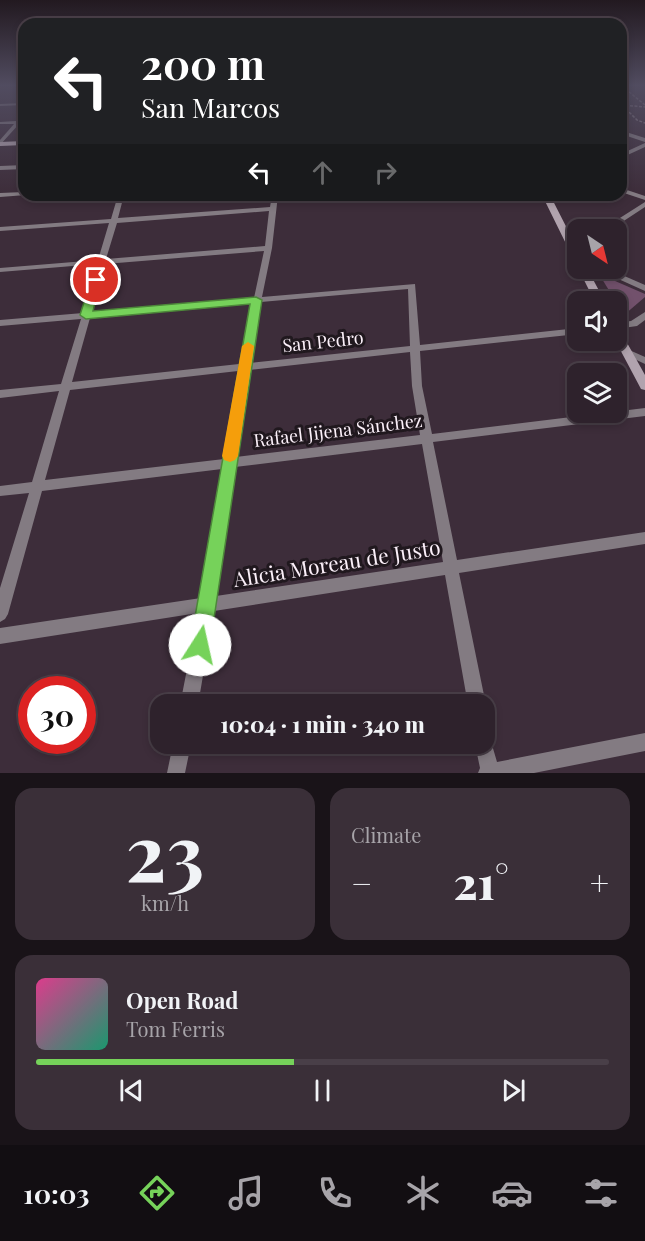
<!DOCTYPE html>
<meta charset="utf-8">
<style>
:root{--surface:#2e222c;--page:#3a2f38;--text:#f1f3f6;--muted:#a7a4a9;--line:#493f48;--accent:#76d25a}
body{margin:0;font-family:"Playfair Display",serif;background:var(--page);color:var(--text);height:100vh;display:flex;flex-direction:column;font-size:22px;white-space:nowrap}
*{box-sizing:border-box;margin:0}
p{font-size:20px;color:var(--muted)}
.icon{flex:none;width:33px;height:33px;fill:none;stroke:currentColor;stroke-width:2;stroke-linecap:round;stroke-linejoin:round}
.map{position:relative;height:773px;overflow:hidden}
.drawer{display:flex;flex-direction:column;gap:15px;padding:15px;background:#191318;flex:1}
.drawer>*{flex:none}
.banner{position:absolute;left:18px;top:18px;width:609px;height:183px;border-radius:18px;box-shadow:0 3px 9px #0003,0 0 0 2px var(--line);background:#202124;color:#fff;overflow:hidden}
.needle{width:39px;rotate:145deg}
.buttons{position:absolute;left:567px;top:219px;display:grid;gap:12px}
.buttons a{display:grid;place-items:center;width:60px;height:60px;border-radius:12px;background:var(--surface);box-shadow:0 3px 9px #0003,0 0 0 2px var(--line);font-size:30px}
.speed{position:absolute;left:18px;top:676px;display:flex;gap:12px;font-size:30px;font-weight:700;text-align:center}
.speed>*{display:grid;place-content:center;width:78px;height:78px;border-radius:50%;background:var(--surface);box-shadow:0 3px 9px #0003,0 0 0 2px var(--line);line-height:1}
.speed .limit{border:9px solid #d22;background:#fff;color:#111}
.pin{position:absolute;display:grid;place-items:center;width:51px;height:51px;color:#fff;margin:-26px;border:3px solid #fff;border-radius:50%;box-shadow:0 2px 6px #0007}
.me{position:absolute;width:66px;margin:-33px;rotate:10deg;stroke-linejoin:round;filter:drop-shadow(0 0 4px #0008)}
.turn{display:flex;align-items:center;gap:21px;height:126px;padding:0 24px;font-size:27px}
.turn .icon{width:78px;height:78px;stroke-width:2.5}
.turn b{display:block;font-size:42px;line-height:51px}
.lanes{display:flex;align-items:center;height:57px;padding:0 24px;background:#0003;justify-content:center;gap:30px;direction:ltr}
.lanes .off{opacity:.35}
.big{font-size:45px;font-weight:800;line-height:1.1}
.drawer .widget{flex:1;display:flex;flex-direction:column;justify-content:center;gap:9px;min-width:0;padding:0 21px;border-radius:18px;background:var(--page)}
.drawer .dial{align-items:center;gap:0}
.dial b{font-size:78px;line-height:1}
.song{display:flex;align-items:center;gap:18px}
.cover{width:72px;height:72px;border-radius:9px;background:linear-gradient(135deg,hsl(330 70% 55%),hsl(160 70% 35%))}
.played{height:6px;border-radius:3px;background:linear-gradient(90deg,var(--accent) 45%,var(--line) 45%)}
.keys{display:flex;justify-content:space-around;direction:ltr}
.heat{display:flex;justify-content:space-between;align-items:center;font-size:33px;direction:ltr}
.drawer .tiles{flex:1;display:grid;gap:15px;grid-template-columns:1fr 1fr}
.widget:last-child{grid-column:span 2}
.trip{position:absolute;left:150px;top:694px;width:345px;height:60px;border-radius:18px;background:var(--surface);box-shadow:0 3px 9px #0003,0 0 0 2px var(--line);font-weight:800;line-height:60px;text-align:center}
.dock{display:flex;height:96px;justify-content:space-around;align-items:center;background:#120e12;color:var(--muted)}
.dock .icon{width:42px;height:42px}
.dock .selected{color:var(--accent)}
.dock b{font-size:27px;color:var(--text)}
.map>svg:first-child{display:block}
.green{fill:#72516c}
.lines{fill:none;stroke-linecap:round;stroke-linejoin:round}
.path{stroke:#897b86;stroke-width:1.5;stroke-dasharray:3 1.5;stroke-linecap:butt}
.street{fill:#837b82;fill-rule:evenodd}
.secondary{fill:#b1a3ae;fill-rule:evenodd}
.route{fill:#76d25a;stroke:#4d883a;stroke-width:1.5}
.slow{fill:#f59e0b}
.labels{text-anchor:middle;stroke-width:6;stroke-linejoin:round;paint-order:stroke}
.street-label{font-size:18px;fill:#fbf0f9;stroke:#20181e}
.near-street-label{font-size:21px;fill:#fbf0f9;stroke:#20181e}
</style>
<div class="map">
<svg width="645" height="773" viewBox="0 0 645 773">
<rect width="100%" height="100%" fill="#3d2d3a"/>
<path class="green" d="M599 274 645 294V297L624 315Z"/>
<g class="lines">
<path class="path" d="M622 86 645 105
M621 105 645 107
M626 109 637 120 645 123"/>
<path class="street" d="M24 103V105L0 106V104Z
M22 114H24V118L22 121 23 123 19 124 0 145V140L14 124H0V122L16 121Z
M626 132 645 138V142L624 135Z
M645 143V147L621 158V154Z
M24 165V169L0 170V166Z
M621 188 645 196V200L621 192Z
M24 192V195H26L0 197V193Z
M118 195H124L118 218 270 207 272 195H278L272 248 262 297 415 284 420 345 578 328V334L420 351 422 386 432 434 645 408V416L433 442 457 560 645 532V544L459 573 486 705 484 708V705H468L445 575 214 611 198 705H180L198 613 0 644V628L201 598 222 469 42 491 8 614 5 619 0 622V588L29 493 0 496V486L32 482 59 391 0 398V390L61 384 81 319 0 326V320L83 313 97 264 0 272V268L98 260 109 223 0 231V227L111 219ZM269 211 265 246 106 259 117 223ZM264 251 254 298 92 312 105 264ZM408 289 410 346 250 363 261 302ZM253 303 239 364 72 382 90 318ZM410 352 412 386 420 435 236 457 249 370ZM238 371 224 459 45 480 70 390ZM422 444 443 562 216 596 235 467Z
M645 202V207L610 230H601Z
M594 268H606L645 285V291Z
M645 312V320L637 326 616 329V323L631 321Z
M627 349 645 357V364L624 354 622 352 624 350Z
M645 733V751L534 773H478L480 768 475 744H484V735L490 738 497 762Z
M173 744H191L185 773H167Z"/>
<path class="secondary" d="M24 141V145L0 146V142Z
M542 195H550L578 250V263L574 260Z
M578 268H587L605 302H595Z
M616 329 621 332 645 375V390L641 389 615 340Z"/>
</g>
<linearGradient id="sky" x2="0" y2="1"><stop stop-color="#221920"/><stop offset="0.44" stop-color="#514c60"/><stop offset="1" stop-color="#514c60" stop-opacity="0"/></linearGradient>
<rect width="645" height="194" fill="url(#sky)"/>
<path class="route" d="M92 277H96L101 280 93 311 256 297 262 300 210 645 207 652 200 655 193 652 190 645 250 304 86 319 80 315Z"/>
<path class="slow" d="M248 342 254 346 238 456 235 460 230 462 224 460 222 456 242 346Z"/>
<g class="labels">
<g class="street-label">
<text transform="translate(323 342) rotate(-6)" y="6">San Pedro</text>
<text transform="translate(338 431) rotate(-7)" y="6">Rafael Jijena Sánchez</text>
</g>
<g class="near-street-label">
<text transform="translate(337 564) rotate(-9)" y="7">Alicia Moreau de Justo</text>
</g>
</g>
</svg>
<div class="buttons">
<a><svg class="needle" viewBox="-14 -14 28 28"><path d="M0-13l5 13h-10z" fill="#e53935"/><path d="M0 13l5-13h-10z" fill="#a7a4a9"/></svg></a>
<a><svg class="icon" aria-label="sound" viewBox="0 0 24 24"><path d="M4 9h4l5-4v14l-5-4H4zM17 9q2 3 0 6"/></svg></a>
<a><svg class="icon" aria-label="layers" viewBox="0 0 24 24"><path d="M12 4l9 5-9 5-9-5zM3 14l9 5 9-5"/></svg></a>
</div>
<div class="speed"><div class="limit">30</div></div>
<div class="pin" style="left:96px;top:280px;background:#d93025"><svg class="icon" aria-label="arrive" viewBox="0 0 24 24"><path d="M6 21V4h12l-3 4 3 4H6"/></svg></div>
<svg class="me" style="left:200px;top:645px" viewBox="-20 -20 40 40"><circle r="19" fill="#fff"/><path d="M0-13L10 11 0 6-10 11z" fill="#76d25a"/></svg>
<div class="trip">10:04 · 1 min · 340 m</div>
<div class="banner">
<div class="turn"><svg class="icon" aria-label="left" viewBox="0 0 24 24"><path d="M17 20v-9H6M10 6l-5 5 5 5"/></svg><div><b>200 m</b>San Marcos</div></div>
<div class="lanes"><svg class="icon" aria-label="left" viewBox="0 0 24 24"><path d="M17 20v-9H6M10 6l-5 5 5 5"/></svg><svg class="icon off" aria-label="ahead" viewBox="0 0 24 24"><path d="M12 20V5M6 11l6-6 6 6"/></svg><svg class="icon off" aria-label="right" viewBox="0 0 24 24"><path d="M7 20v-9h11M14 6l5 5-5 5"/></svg></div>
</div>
</div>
<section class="drawer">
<div class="tiles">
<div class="widget dial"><b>23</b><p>km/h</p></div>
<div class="widget"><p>Climate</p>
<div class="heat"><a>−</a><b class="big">21°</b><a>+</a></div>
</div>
<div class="widget">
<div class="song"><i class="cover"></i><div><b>Open Road</b><p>Tom Ferris</p></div></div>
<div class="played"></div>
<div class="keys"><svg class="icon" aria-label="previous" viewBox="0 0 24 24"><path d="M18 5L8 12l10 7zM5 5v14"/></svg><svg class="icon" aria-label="pause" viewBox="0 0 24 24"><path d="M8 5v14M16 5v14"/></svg><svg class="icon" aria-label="next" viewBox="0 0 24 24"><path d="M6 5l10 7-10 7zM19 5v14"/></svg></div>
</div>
</div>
</section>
<nav class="dock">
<b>10:03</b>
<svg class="icon selected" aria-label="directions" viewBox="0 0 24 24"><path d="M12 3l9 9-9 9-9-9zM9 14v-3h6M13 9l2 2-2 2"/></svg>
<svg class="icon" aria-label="music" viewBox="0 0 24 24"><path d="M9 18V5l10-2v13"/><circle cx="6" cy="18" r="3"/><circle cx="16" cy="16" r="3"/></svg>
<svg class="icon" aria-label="phone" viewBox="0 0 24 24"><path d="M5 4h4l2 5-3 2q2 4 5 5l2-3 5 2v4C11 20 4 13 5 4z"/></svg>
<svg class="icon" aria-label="climate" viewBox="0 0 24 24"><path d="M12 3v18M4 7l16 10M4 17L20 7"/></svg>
<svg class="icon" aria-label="car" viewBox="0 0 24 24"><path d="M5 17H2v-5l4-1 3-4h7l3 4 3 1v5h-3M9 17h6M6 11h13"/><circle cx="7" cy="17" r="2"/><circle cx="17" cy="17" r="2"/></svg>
<svg class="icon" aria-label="filters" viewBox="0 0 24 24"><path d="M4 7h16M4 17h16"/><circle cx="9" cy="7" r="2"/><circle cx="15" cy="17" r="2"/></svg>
</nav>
